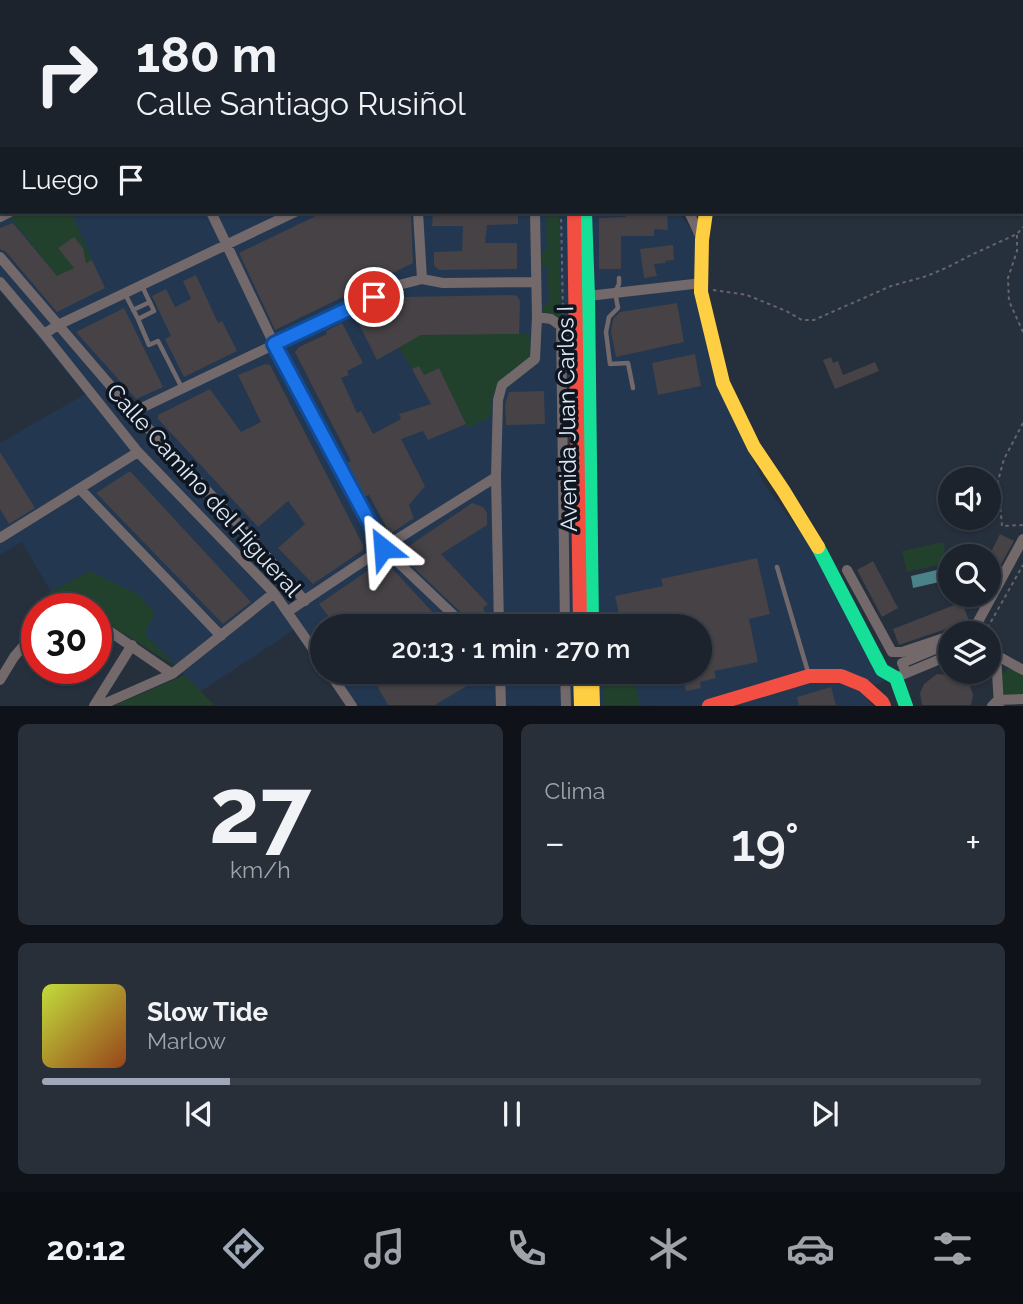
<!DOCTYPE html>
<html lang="es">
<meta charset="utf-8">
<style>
:root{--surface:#1c232d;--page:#292f39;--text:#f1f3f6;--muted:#a0a4aa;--line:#3a4049;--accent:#9ea8b6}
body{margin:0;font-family:Raleway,sans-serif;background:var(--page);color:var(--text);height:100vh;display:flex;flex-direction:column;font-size:26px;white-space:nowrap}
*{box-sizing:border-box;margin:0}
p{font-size:23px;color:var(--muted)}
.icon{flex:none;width:38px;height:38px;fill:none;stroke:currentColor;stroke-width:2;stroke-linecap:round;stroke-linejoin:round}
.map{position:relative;height:706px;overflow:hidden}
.details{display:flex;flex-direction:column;gap:18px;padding:18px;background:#0f1319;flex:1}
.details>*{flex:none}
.banner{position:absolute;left:0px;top:0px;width:1024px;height:214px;box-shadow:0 2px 5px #0004,0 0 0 2px var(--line);background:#1c232d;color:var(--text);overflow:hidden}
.fabs{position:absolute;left:938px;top:467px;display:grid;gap:14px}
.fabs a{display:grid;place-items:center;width:63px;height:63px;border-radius:50%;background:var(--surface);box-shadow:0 2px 5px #0004,0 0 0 2px var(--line);font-size:35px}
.speed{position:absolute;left:21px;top:593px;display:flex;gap:14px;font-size:35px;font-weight:700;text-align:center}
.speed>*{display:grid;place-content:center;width:91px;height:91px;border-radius:50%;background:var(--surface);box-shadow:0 2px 5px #0004,0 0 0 2px var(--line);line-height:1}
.speed .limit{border:10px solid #d22;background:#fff;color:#111}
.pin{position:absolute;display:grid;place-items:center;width:60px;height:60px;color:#fff;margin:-30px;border:4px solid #fff;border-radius:50%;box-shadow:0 2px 7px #0007}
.me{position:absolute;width:77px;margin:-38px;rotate:332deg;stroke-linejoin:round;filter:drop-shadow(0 0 5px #0008)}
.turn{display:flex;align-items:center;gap:24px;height:147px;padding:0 21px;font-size:32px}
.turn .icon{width:91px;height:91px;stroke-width:2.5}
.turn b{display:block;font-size:49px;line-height:60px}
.then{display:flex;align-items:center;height:66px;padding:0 21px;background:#0003;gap:14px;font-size:26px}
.big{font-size:52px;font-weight:600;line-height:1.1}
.details .card{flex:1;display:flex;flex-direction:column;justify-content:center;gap:10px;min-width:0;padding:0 24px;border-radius:10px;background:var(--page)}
.details .dial{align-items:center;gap:0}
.dial b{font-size:91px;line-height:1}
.song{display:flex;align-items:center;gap:21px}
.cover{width:84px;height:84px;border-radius:10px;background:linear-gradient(135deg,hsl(70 70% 55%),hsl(20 70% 35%))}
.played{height:7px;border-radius:4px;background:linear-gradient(90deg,var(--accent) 20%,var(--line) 20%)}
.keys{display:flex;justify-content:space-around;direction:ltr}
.heat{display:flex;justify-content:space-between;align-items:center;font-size:38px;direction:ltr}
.details .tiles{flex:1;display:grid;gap:18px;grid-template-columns:1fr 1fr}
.card:last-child{grid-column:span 2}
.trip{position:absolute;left:310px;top:614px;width:402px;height:70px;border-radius:35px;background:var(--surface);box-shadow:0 2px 5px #0004,0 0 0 2px var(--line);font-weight:600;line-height:70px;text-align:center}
.menu{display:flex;height:112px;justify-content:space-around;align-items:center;background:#0b0e12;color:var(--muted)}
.menu .icon{width:49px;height:49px}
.menu .current{color:var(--accent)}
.menu b{font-size:32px;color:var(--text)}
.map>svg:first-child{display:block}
.built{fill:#233751}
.green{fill:#22412c}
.water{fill:#4a8387}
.building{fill:#464245}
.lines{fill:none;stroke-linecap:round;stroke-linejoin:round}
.path{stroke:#676369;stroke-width:2;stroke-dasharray:3.5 3.5;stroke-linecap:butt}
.lane{stroke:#73696b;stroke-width:4.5}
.street{stroke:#73696b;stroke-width:10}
.fast{stroke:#16e098;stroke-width:14}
.slow{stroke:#ffcf43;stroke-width:14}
.jam{stroke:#f24e42;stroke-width:14}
.route-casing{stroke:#114b97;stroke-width:18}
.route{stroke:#1a73e8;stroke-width:12}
.labels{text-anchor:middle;stroke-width:7;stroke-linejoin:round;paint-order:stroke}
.street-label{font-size:23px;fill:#dee9f8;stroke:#0f1620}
</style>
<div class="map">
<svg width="1023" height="706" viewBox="0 0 1023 706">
<rect width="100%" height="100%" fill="#262f3c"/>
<path class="built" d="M0 0H545V2H2V212H679L697 238V297L716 384 750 452 764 484 813 549 886 680 861 692 873 706 358 705 333 672H700V626H322V656L300 626 201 691 144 634 91 571 51 592 22 542 0 555V443L85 394 0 291Z"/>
<path class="green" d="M22 212H71L92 260 57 276 10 217Z
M546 212H559L561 321 544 314 542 311 543 306 549 302 547 267 542 266V254L547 248Z
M530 333 531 356 502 378 493 394 490 417 468 428 439 368 424 375 419 366 412 369 399 347 421 335Z
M943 542 947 563 907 572 902 551Z
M90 571 139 595 155 613 145 634 177 667 96 616V609C79 609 70 598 52 609L46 606 50 592Z
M1007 669H1015L1023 674V696L1008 697 1001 691V675Z
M603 672H633L640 705H603Z
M185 675 214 705H115Z"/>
<path class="water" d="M941 569 944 581 913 588 911 576Z"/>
<path class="building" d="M324 212H411L413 263 275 330 239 253Z
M433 212H518V224L487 225 485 243H517V269L439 270 434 266V252L462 251 463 226H432Z
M626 212H667L668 230 654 229V236H621V269H599V218L626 217Z
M13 223 57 276 74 268 58 248 74 237 83 248 86 263 92 260 105 288 57 312 6 252 0 249V228Z
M673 245 674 260 665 261 666 263 654 264 657 276 644 278 640 249Z
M196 275 218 323 222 321 237 351 184 377 165 339 171 336 152 296 166 289 175 307 191 299 183 281Z
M512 295 517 296 520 301 519 334 421 335 377 360 356 318 403 297Z
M677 303 684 342 616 357 611 332 613 319 620 312Z
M124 308 163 387 136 399 76 332Z
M342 323 363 363 347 371 349 375 341 378 357 413 361 411 373 434 401 419 399 414 431 404 412 369 419 366 424 375 439 368 466 424 428 440 423 431 401 439 425 486 409 505 414 518 390 534 369 495 364 497 346 463 351 461 295 352 299 347 327 334 326 331Z
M695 354 701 386 658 395 652 363Z
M831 357 833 363 838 361 843 375 875 362 879 371 835 389 823 360Z
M265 364 270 365 363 545V550L313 584 278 548 305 524 288 501 258 527 158 419V415L210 389 241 432 261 422 238 375Z
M544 391 545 424 506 425 505 405 509 392Z
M0 452 35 508 9 524 0 509Z
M130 471 251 602 223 624 96 493Z
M472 503 483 507 487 513V525L441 554 488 604 483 608 490 622 488 626H472L470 621 411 565 405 558 404 555 406 548Z
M1000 534 1014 541 989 586V556Z
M757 558 770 614 749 619 758 662 714 671 716 678 700 682 701 688 686 691 682 672H700V626H622L615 596 663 586 661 579Z
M873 561 898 608 882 617 857 570Z
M386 562 439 619 426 626H336L319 604 376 565Z
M962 602 969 621 899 645 893 629Z
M369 672H378L384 681 400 672H421L427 679 439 672H490L435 705H388Z
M952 672H957L961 675 969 683 973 695 971 705H922L920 693 924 684 937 674 951 675Z
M831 687 836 705H799L797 697Z"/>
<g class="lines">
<path class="path" d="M732 0 733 2
M541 2V0
M561 212 563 316
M1017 235V251L1008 278 1009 301 1023 332
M713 290 747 295 786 311 802 320H814L891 286 927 276 948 267 971 255 1017 234 1023 227
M1023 423 1004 459 998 481 1002 526 1023 525
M984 634 1023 565"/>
<path class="lane" d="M1022 30H1023
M619 278V284L615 292 618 308 609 317 606 332 610 364 628 363 633 388
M125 294 138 319 154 311 142 286
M133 310 150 302
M138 319 149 345 158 341 182 388
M777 567 808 672"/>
<path class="street" d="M107 0 108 2
M415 0V2
M470 0 473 2
M646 0 647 2
M654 0 655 2
M179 2 183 0
M0 87H2
M211 212 274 344 383 548 465 626
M418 212 422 279
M689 212 702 240
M0 217 10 212
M0 257 133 412 242 528 305 601
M0 282 44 334 138 452 274 593 322 662
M588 296 702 283
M537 317 551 319 561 326 565 626
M44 334 58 325 295 212
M133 412 399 285 422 279 443 283 535 282
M80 489 221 636
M0 538 138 452
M847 570 892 652H902L950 636
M287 612 383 548 496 477
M96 622 172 674
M499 626 496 477 498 400 502 385 535 359 537 317 535 212
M968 634 974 629 1023 539
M989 651 1023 670
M996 655 999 706
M329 672 352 706
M500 672 501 706
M565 672 566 706
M906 673 902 663 950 643
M902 675 950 655
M0 680 14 657 37 630
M94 706 132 645
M99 706 172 674 274 593
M992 706 998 700 1023 699"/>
<path class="fast" d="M1022 51H1023
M585 212 588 296 592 626
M818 547 882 670 896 678 906 706"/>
<path class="slow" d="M614 0 616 2
M568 2 570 0
M1022 61H1023
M706 212 702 240 701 292 723 383 754 447 783 490 818 547
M580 672 581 706
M592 672 593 706"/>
<path class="jam" d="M574 212 580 626
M709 706 809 676H841L863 685 882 702 884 706"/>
</g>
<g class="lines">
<defs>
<path id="route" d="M374 297 274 344 383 548"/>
</defs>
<use href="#route" class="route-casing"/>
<use href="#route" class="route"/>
</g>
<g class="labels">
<g class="street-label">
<text transform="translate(567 419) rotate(-91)" y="8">Avenida Juan Carlos I</text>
<text transform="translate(204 490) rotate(48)" y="8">Calle Camino del Higueral</text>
</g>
</g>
</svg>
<div class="fabs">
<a><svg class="icon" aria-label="sound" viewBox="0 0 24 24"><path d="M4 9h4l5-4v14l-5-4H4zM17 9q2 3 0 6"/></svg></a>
<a><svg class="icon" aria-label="search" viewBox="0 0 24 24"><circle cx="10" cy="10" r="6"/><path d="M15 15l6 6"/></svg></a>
<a><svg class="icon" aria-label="layers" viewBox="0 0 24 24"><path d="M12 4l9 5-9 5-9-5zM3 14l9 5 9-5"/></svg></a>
</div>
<div class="speed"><div class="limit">30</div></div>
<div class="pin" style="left:374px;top:297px;background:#d93025"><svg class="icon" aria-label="arrive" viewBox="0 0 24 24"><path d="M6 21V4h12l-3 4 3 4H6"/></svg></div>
<svg class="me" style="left:383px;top:548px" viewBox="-20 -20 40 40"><path d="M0-17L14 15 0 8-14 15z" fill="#1a73e8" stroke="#fff" stroke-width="4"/></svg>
<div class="trip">20:13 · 1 min · 270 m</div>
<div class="banner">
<div class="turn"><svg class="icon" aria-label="right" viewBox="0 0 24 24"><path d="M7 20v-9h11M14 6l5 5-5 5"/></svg><div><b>180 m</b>Calle Santiago Rusiñol</div></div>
<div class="then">Luego<svg class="icon" aria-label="arrive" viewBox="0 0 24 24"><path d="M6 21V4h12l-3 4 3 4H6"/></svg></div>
</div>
</div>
<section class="details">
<div class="tiles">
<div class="card dial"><b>27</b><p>km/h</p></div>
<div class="card"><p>Clima</p>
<div class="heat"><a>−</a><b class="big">19°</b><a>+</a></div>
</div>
<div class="card">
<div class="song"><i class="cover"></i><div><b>Slow Tide</b><p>Marlow</p></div></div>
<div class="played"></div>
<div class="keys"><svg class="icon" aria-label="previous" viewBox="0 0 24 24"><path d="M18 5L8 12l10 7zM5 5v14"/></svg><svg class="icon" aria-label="pause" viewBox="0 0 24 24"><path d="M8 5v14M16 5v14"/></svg><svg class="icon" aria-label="next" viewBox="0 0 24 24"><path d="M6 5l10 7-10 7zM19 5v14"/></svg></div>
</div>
</div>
</section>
<nav class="menu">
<b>20:12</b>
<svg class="icon current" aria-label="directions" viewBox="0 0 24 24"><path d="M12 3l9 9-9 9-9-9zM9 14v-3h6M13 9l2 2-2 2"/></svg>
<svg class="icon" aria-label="music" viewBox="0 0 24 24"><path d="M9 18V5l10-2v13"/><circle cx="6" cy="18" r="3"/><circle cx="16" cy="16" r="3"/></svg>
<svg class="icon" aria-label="phone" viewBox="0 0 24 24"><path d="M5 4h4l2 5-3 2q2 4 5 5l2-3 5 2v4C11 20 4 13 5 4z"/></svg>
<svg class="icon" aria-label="climate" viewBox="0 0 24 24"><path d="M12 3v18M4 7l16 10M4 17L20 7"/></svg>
<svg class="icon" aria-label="car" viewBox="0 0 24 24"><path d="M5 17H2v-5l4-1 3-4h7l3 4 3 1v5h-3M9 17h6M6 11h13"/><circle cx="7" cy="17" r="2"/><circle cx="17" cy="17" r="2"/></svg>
<svg class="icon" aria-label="filters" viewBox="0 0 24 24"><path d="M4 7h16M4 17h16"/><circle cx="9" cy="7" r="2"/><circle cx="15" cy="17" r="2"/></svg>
</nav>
